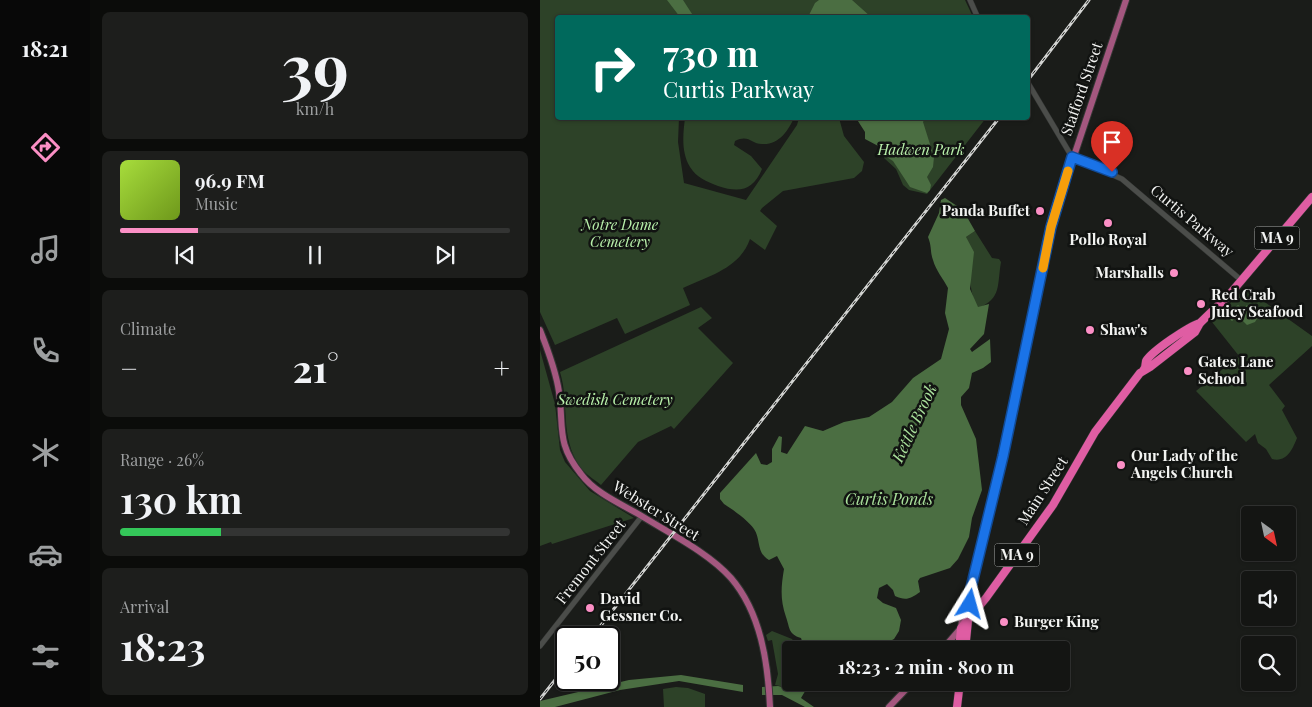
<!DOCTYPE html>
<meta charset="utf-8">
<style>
:root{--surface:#141513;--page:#1d1e1c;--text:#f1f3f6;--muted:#9d9fa0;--line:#333433;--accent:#fb8fc5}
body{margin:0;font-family:"Playfair Display",serif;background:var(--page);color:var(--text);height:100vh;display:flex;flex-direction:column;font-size:19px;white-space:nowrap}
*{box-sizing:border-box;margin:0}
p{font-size:16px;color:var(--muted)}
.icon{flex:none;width:28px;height:28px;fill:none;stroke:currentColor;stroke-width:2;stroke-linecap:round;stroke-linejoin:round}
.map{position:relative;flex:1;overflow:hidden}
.sheet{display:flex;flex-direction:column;gap:12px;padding:12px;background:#0b0c0a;width:450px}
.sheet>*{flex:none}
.hud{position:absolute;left:15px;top:15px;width:475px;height:105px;border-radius:5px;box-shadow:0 1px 4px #0004,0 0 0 1px var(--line);background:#00695c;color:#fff;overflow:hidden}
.needle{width:32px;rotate:147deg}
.fabs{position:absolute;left:701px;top:506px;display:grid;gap:10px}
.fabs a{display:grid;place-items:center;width:55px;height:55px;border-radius:5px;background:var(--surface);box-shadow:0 1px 4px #0004,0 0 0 1px var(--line);font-size:25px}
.speed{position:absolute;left:15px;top:626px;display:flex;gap:10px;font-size:25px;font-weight:700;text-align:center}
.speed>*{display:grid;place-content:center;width:65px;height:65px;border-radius:50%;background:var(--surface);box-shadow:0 1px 4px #0004,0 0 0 1px var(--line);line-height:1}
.speed .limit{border:2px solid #111;border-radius:8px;background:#fff;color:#111}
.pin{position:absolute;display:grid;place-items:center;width:42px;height:42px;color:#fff;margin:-51px -21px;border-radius:50% 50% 50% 0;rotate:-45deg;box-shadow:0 0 5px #0007}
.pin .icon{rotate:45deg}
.me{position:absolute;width:55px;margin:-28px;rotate:8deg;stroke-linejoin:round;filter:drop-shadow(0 0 4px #0008)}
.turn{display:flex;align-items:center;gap:18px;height:105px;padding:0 25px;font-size:22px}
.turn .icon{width:65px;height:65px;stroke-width:2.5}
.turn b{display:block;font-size:35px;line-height:42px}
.big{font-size:38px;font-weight:700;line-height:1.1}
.sheet .tile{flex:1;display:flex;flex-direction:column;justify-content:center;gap:8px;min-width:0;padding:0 18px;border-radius:8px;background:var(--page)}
.sheet .dial{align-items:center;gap:0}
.dial b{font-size:65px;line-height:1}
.song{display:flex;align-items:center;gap:15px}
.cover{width:60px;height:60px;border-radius:8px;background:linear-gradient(135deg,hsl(80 70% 55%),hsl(80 70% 35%))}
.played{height:5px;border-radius:2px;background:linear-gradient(90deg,var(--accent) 20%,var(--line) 20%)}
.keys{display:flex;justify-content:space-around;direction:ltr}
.heat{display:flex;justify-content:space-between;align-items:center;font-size:28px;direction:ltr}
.charge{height:8px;border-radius:4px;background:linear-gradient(90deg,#34c759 26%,var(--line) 0)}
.trip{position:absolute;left:242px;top:641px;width:288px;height:50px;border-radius:5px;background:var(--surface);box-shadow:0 1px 4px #0004,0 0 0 1px var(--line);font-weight:700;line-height:50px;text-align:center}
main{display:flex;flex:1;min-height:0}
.menu{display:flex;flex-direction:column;width:90px;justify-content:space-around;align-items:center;background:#080808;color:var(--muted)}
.menu .icon{width:35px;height:35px}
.menu .selected{color:var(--accent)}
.menu b{font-size:22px;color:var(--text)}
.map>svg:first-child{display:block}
.green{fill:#2d4228}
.water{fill:#4b6e42}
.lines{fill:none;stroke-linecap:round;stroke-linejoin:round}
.minor-casing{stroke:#343634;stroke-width:6}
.major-casing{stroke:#343634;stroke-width:8}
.highway-casing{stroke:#343634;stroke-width:9}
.minor{stroke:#4b4d4a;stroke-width:5}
.major{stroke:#a4577f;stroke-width:6}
.highway{stroke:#df5da3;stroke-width:8}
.rail-casing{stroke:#d3d4d2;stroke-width:3}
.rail{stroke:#111311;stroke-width:1;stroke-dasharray:4;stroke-linecap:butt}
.route-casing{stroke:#114b97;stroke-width:12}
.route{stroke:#1a73e8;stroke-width:9}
.slow{stroke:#f59e0b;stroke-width:9}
.poi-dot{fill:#fb8fc5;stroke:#111311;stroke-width:2}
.labels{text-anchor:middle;stroke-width:5;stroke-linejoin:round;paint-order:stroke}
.shield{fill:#111311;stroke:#aeb0ae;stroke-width:1}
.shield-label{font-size:14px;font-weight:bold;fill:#f2f3f1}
.street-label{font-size:15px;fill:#f2f3f1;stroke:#111311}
.park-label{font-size:15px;font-style:italic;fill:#b9f1ab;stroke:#111311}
.poi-label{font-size:15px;font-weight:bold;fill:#f2f3f1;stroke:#111311;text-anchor:start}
.water-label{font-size:16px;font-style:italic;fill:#a9e09b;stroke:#111311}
</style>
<main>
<nav class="menu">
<b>18:21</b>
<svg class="icon selected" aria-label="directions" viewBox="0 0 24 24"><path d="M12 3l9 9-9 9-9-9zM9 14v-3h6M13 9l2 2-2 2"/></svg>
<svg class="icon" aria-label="music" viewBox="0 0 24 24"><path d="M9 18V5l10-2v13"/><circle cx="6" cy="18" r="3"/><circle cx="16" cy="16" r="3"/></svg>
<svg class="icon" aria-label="phone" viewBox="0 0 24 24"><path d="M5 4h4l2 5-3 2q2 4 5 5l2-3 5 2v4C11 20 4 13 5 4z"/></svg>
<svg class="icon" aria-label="climate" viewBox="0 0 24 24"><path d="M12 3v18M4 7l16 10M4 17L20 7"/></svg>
<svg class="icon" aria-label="car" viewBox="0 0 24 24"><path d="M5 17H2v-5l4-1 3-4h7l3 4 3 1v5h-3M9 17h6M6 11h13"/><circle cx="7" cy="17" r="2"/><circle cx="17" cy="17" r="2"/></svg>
<svg class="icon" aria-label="filters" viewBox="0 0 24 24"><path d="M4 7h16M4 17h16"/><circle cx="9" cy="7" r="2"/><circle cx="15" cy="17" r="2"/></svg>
</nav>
<section class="sheet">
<div class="tile dial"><b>39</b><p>km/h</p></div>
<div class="tile">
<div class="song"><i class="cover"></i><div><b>96.9 FM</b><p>Music</p></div></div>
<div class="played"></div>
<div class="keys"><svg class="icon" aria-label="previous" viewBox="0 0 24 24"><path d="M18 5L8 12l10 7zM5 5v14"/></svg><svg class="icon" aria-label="pause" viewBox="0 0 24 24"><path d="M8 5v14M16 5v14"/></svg><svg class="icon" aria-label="next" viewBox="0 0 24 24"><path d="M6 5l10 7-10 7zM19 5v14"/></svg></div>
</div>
<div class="tile"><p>Climate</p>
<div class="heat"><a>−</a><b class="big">21°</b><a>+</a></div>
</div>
<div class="tile"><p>Range · 26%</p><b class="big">130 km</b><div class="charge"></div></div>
<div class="tile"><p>Arrival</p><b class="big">18:23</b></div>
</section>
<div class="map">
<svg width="772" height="707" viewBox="0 0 772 707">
<rect width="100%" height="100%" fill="#1a1c19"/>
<path class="green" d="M0 0H425L433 17 18 18V118H139L138 142 144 183 206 200 257 125 259 118H299L304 136 324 162 322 171 314 178 243 191 222 208 220 211 237 226 225 250 210 239C200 268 169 276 143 288L150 305 85 334 77 318 15 345 0 312Z
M145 118H254C248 131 239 145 222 144 211 144 209 134 195 141L194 145 211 156 222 169C213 191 199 193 178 186 166 181 157 178 150 167 141 152 143 134 145 118Z
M320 118H446L387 194 369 190 363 185 356 169 344 158 342 146Z
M435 231 452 258 459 259 461 262C457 284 462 299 438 308 428 295 429 255 426 237Z
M705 288 772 336V346L729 385 745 406 742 410 757 438C753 448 747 463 732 459L726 449 718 443 715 434 706 442 656 391 699 356 672 322Z
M161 307 172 318 158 328 193 363 134 429 131 426 98 442 61 485C55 480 45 474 40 467 19 435 30 405 20 372Z
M0 350 15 404 20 450 25 462 50 491 94 518 12 544 11 542 0 546Z
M232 631 252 639 259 650H251V682L258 683 255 689 235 685 238 674 232 640 228 641 226 635Z
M136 687 148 688 165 694V707H124L123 689Z"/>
<path class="water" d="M127 0H143L154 17H140Z
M279 0H312L331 17H268L275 3Z
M316 118H385L383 122 394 157 393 167 387 177 391 185 390 190 387 193 370 187 353 161 345 156 342 148 325 139V132Z
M405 198 423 210 435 231 426 237 434 252 430 289 438 307 449 304 444 334 430 349 432 352 450 339 451 362 443 368 432 373 429 388 421 397V405L436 439 442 490 432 518 429 537 418 559 410 568 380 578 378 581 380 592C370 599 366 601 355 596L353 590 347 584 339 588 337 598 343 603 356 608 361 620 359 631 354 639 342 645 326 642 322 650H265L261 638C248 634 250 628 246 617 240 600 241 587 244 569L237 556 229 560C216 553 221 539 214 529 209 521 192 509 184 504L180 499V493L216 453 221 464 227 465 232 462V449L239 436 242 437 241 452 247 454 265 426 283 431 304 422 329 417 352 402 373 378 401 359 409 329 405 313 408 288C403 278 396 271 393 260 390 252 392 247 388 237L399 213 401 200Z
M698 305 703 309 707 305 718 317 715 322 707 325 698 316 692 321 687 316Z
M141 675 203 685V692L139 681 80 690 15 707H0V701L89 680Z
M259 683H270L261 698 274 707H265L242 695H222V687L238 686 255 690Z"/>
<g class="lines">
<defs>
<path id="minor" d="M430 0 438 18
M488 83 532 157 582 179 701 280
M0 646 102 516"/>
<path id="major" d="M0 330C8 350 16 371 19 392 24 428 16 443 41 474 55 493 81 504 100 515 129 533 169 553 191 578 221 613 228 663 230 707
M429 619V596L463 456 515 213 586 0
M402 650 421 628 424 601 429 596
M403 650H413
M349 707 373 682"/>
<path id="highway" d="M604 369C605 368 606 361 606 361 612 351 649 326 660 323
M419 650 421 628 446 598 513 505 555 432 600 373 610 367 655 332 660 323 689 295 772 197
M425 650 428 621
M417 707 420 682"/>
</defs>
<use href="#minor" class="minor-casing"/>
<use href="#major" class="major-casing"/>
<use href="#highway" class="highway-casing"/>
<use href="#minor" class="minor"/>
<use href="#major" class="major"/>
<use href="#highway" class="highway"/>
<defs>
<path id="rail" d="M488 80 549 0
M51 638 459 118
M0 699 26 666"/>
</defs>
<use href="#rail" class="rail-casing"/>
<use href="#rail" class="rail"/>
</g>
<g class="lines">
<defs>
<path id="route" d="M430 604 429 596 463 456 511 227 532 157 572 172"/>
</defs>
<use href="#route" class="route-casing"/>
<use href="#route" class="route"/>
<path class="slow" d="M503 268 511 227 528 171"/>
</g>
<g class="poi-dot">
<circle cx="500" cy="211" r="5"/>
<circle cx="568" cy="223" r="5"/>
<circle cx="634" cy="273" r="5"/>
<circle cx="661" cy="304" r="5"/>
<circle cx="550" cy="330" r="5"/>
<circle cx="648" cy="371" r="5"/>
<circle cx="581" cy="465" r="5"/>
<circle cx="50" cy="608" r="5"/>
<circle cx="464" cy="622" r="5"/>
</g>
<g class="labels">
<g class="shield">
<rect x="714.5" y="226.5" width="45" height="23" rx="4"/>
<rect x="454.5" y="543.5" width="45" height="23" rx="4"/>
</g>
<g class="shield-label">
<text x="737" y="243">MA 9</text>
<text x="477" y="560">MA 9</text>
</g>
<g class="street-label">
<text transform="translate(542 89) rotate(-71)" y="5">Stafford Street</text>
<text transform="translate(652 221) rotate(40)" y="5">Curtis Parkway</text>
<text transform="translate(503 491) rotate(-57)" y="5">Main Street</text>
<text transform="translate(116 511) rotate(32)" y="5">Webster Street</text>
<text transform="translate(51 562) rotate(-52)" y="5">Fremont Street</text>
</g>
<g class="park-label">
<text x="381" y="155">Hadwen Park</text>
<text x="80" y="230">Notre Dame<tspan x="80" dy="17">Cemetery</tspan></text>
<text x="75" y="405">Swedish Cemetery</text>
</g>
<g class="poi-label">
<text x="490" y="216" text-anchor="end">Panda Buffet</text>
<text x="568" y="245" text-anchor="middle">Pollo Royal</text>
<text x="624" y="278" text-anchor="end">Marshalls</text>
<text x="671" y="300">Red Crab<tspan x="671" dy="17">Juicy Seafood</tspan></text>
<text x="560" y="335">Shaw's</text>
<text x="658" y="367">Gates Lane<tspan x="658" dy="17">School</tspan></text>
<text x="591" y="461">Our Lady of the<tspan x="591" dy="17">Angels Church</tspan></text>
<text x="60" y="604">David<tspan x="60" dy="17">Gessner Co.</tspan></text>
<text x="474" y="627">Burger King</text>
</g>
<g class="water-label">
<text transform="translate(374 423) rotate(-65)" y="6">Kettle Brook</text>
<text x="349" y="505">Curtis Ponds</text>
</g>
</g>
</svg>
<div class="fabs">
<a><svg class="needle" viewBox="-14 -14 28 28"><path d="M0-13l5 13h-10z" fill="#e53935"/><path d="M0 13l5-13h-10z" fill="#9d9fa0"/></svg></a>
<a><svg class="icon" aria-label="sound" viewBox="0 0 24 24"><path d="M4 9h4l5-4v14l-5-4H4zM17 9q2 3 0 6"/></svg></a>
<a><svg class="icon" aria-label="search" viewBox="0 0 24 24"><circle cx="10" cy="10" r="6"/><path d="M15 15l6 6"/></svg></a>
</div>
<div class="speed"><div class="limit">50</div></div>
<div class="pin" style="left:572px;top:172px;background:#d93025"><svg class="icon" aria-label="arrive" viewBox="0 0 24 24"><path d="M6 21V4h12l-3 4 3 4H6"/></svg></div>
<svg class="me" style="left:430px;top:604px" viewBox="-20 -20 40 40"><path d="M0-17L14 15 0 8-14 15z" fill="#1a73e8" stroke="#fff" stroke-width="4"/></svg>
<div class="trip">18:23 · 2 min · 800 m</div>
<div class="hud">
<div class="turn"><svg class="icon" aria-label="right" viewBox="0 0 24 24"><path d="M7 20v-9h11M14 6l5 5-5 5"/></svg><div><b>730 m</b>Curtis Parkway</div></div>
</div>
</div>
</main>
